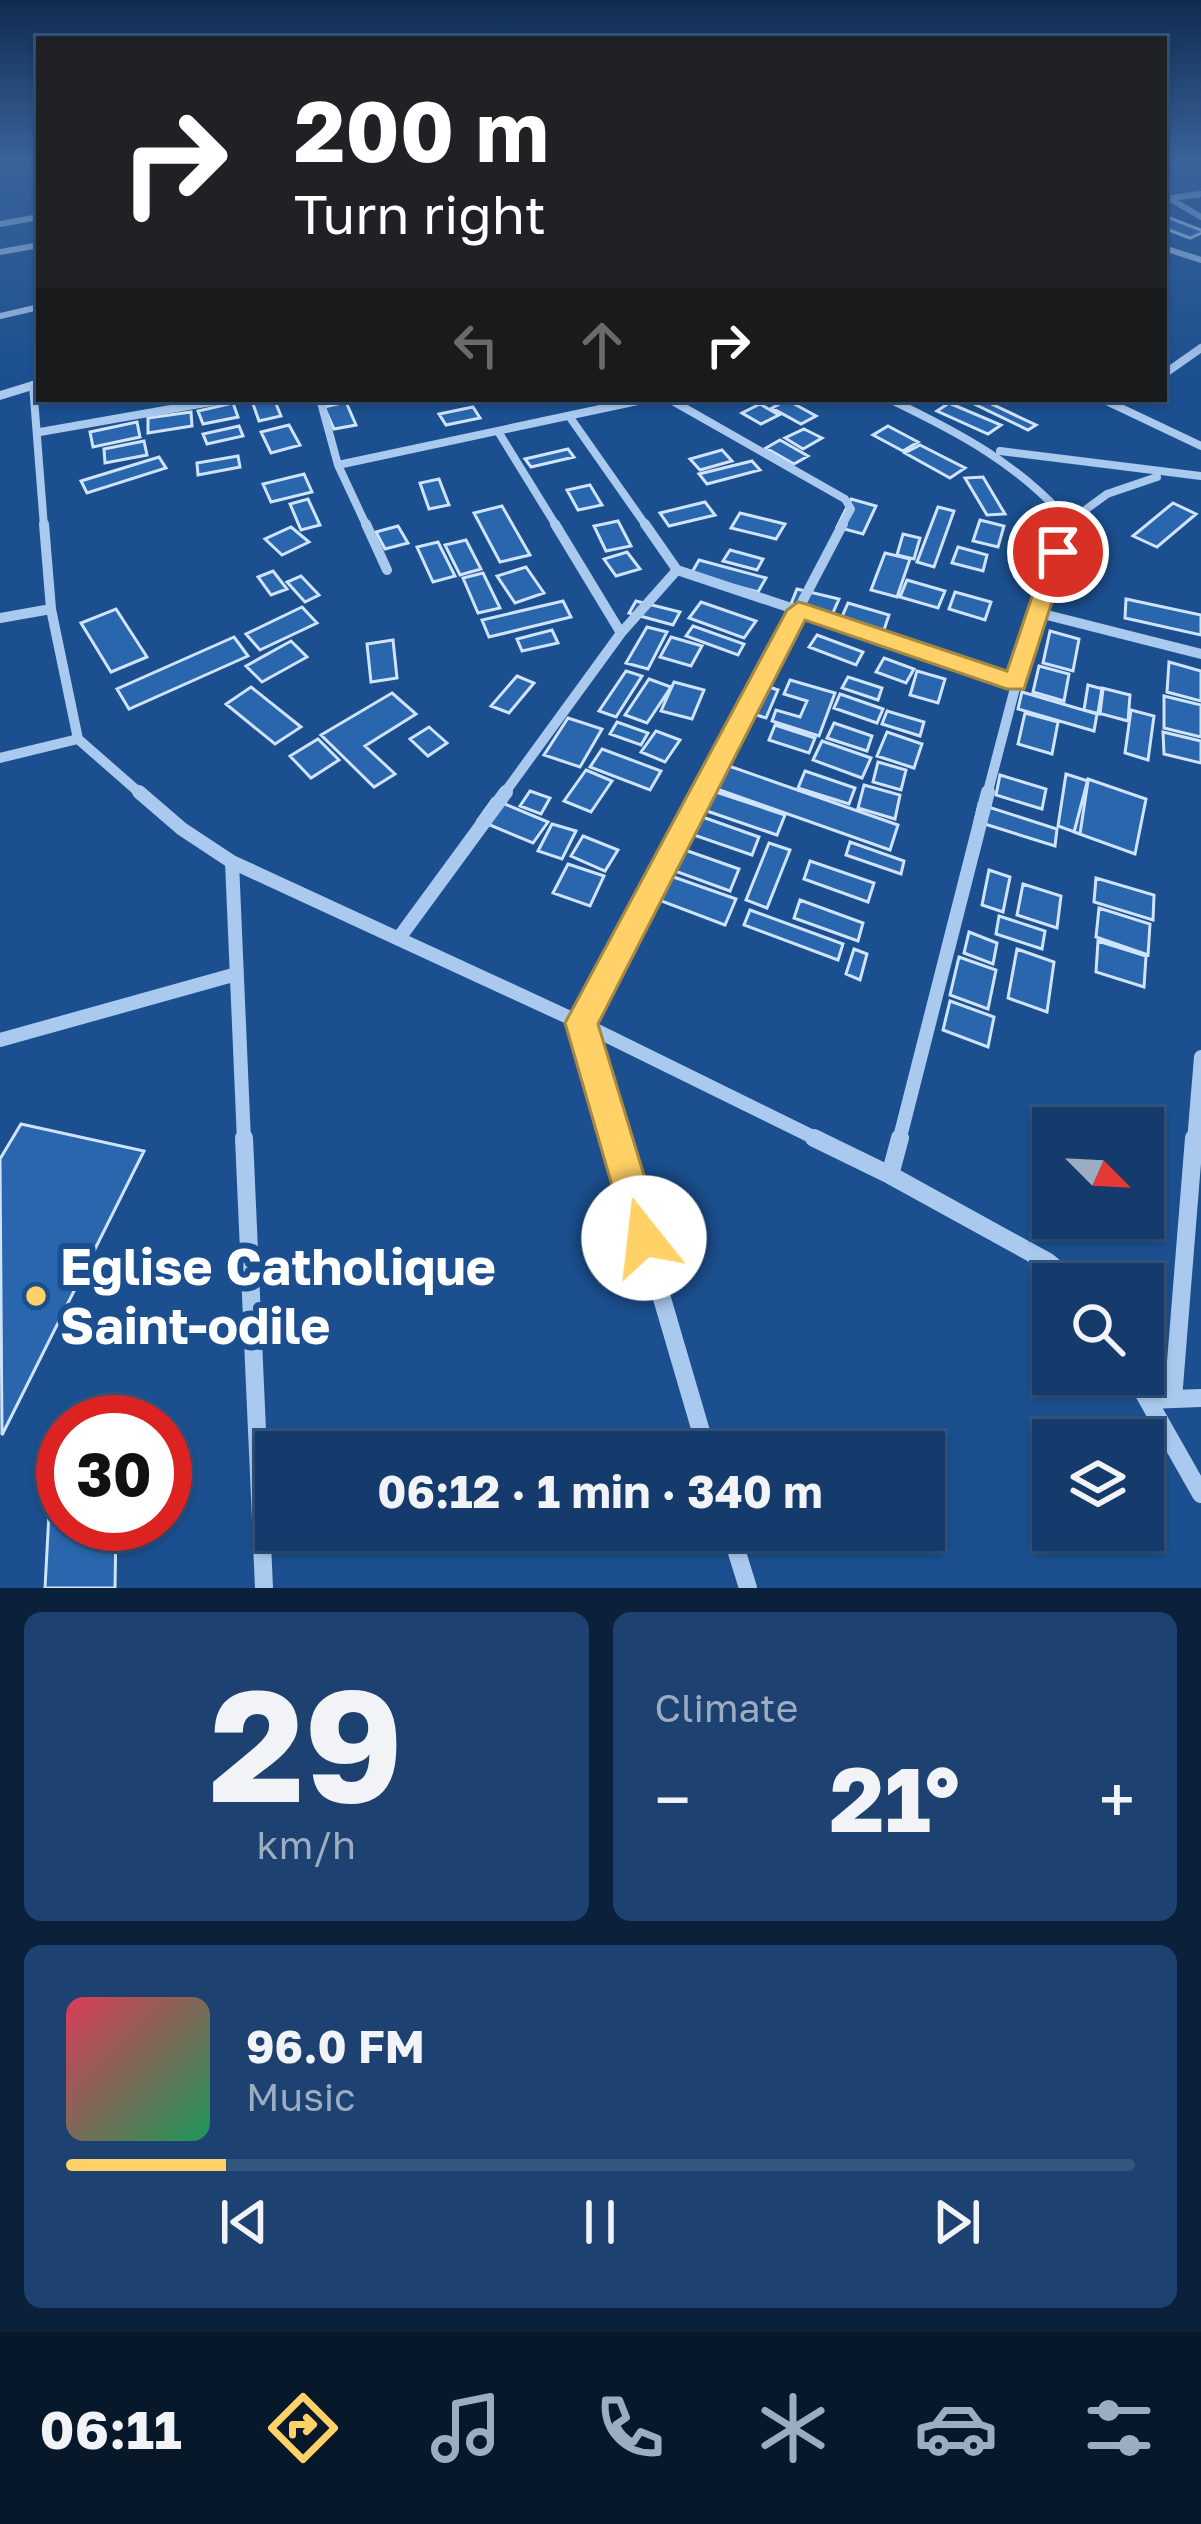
<!DOCTYPE html>
<meta charset="utf-8">
<style>
:root{--surface:#143b6b;--page:#1d4271;--text:#f1f3f6;--muted:#9dadc1;--line:#33557e;--accent:#ffd166}
body{margin:0;font-family:"Golos Text",sans-serif;background:var(--page);color:var(--text);height:100vh;display:flex;flex-direction:column;font-size:45px;white-space:nowrap}
*{box-sizing:border-box;margin:0}
p{font-size:39px;color:var(--muted)}
.icon{flex:none;width:66px;height:66px;fill:none;stroke:currentColor;stroke-width:2;stroke-linecap:round;stroke-linejoin:round}
.map{position:relative;height:1588px;overflow:hidden}
.side{display:flex;flex-direction:column;gap:24px;padding:24px;background:#0b203b;flex:1}
.side>*{flex:none}
.hud{position:absolute;left:36px;top:36px;width:1131px;height:366px;border-radius:0px;box-shadow:0 3px 9px #0004,0 0 0 3px var(--line);background:#202124;color:#fff;overflow:hidden}
.needle{width:78px;rotate:114deg}
.tools{position:absolute;left:1032px;top:1107px;display:grid;gap:24px}
.tools a{display:grid;place-items:center;width:132px;height:132px;border-radius:0px;background:var(--surface);box-shadow:0 3px 9px #0004,0 0 0 3px var(--line);font-size:60px}
.speed{position:absolute;left:36px;top:1395px;display:flex;gap:24px;font-size:60px;font-weight:700;text-align:center}
.speed>*{display:grid;place-content:center;width:156px;height:156px;border-radius:50%;background:var(--surface);box-shadow:0 3px 9px #0004,0 0 0 3px var(--line);line-height:1}
.speed .limit{border:18px solid #d22;background:#fff;color:#111}
.pin{position:absolute;display:grid;place-items:center;width:102px;height:102px;color:#fff;margin:-51px;border:6px solid #fff;border-radius:50%;box-shadow:0 3px 12px #0007}
.me{position:absolute;width:132px;margin:-66px;rotate:344deg;stroke-linejoin:round;filter:drop-shadow(0 0 9px #0008)}
.turn{display:flex;align-items:center;gap:42px;height:252px;padding:0 60px;font-size:54px}
.turn .icon{width:156px;height:156px;stroke-width:2.5}
.turn b{display:block;font-size:84px;line-height:102px}
.lanes{display:flex;align-items:center;height:114px;padding:0 60px;background:#0003;justify-content:center;gap:60px;direction:ltr}
.lanes .off{opacity:.35}
.big{font-size:90px;font-weight:700;line-height:1.1}
.side .card{flex:1;display:flex;flex-direction:column;justify-content:center;gap:18px;min-width:0;padding:0 42px;border-radius:18px;background:var(--page)}
.side .dial{align-items:center;gap:0}
.dial b{font-size:156px;line-height:1}
.song{display:flex;align-items:center;gap:36px}
.cover{width:144px;height:144px;border-radius:18px;background:linear-gradient(135deg,hsl(350 70% 55%),hsl(150 70% 35%))}
.played{height:12px;border-radius:6px;background:linear-gradient(90deg,var(--accent) 15%,var(--line) 15%)}
.keys{display:flex;justify-content:space-around;direction:ltr}
.heat{display:flex;justify-content:space-between;align-items:center;font-size:66px;direction:ltr}
.side .tiles{flex:1;display:grid;gap:24px;grid-template-columns:1fr 1fr}
.card:last-child{grid-column:span 2}
.trip{position:absolute;left:255px;top:1431px;width:690px;height:120px;border-radius:0px;background:var(--surface);box-shadow:0 3px 9px #0004,0 0 0 3px var(--line);font-weight:700;line-height:120px;text-align:center}
.dock{display:flex;height:192px;justify-content:space-around;align-items:center;background:#08182b;color:var(--muted)}
.dock .icon{width:84px;height:84px}
.dock .on{color:var(--accent)}
.dock b{font-size:54px;color:var(--text)}
.map>svg:first-child{display:block}
.building{fill:#2a66ad;stroke:#cfe3fa;stroke-width:3}
.lines{fill:none;stroke-linecap:round;stroke-linejoin:round}
.minor-far4{stroke:#a9c9ee;stroke-width:6}
.minor-far3{stroke:#a9c9ee;stroke-width:8}
.minor-far2{stroke:#a9c9ee;stroke-width:10}
.minor-far1{stroke:#a9c9ee;stroke-width:14}
.minor{stroke:#a9c9ee;stroke-width:18}
.tertiary{fill:#a9c9ee;fill-rule:evenodd}
.route{fill:#ffd166;stroke:#a68842;stroke-width:3}
.poi-dot{fill:#ffd166;stroke:#1b4f8f;stroke-width:4.5}
.labels{text-anchor:middle;stroke-width:12;stroke-linejoin:round;paint-order:stroke}
.near-poi-label{font-size:51px;font-weight:bold;fill:#fff;stroke:#1b4f8f;text-anchor:start}
</style>
<div class="map">
<svg width="1201" height="1588" viewBox="0 0 1201 1588">
<rect width="100%" height="100%" fill="#1b4f8f"/>
<path class="building" d="M1167 217 1201 230V233L1190 238 1164 228Z
M274 399 281 416 259 421 252 401Z
M981 399 1036 425 1028 430 968 401Z
M787 400 816 416 801 424 772 408Z
M346 402 356 425 334 429 324 407Z
M233 403 238 417 203 424 198 411Z
M949 403 1001 425 988 434 937 411Z
M760 404 779 415 761 424 742 413Z
M473 407 480 418 446 425 439 414Z
M191 412 192 426 148 433V418Z
M137 422 140 437 93 447 90 432Z
M289 425 300 445 271 453 261 432Z
M239 426 243 436 207 444 203 434Z
M888 426 918 442 903 451 873 435Z
M804 429 822 438 803 449 785 438Z
M780 440 808 456 794 464 766 448Z
M144 441 147 455 105 463 104 449Z
M920 445 965 468 950 478 905 453Z
M568 449 574 457 531 467 525 459Z
M722 450 732 461 700 470 690 459Z
M238 456 240 467 198 475 197 463Z
M159 457 166 468 87 493 81 481Z
M752 461 760 470 707 484 699 474Z
M304 474 312 492 271 502 263 484Z
M983 477 1005 514 987 515 965 478Z
M439 479 449 505 429 509 420 483Z
M590 485 602 505 578 510 567 490Z
M308 499 320 525 301 530 290 504Z
M851 499 876 506 863 534 837 527Z
M705 502 715 515 669 526 660 513Z
M1173 503 1196 514 1157 547 1133 536Z
M502 506 530 555 500 562 474 513Z
M938 507 954 511 934 567 917 562Z
M740 513 785 524 776 539 731 528Z
M980 520 1004 526 998 547 973 541Z
M618 521 631 546 606 551 594 526Z
M398 526 408 543 385 549 376 532Z
M291 527 309 542 282 555 265 539Z
M903 534 920 538 914 559 897 555Z
M466 540 481 569 460 575 445 545Z
M438 542 455 576 433 582 417 547Z
M958 547 987 555 983 571 952 563Z
M730 550 763 559 757 570 723 561Z
M627 552 640 569 616 576 604 559Z
M885 553 910 559 897 597 871 590Z
M699 560 766 578 758 592 691 574Z
M1064 560 1085 565 1082 586 1060 580Z
M526 567 544 593 515 603 497 576Z
M273 571 287 589 271 595 258 577Z
M483 573 500 608 478 613 463 578Z
M301 576 319 595 305 602 287 582Z
M907 580 945 591 938 608 900 597Z
M797 589 839 599 832 615 791 604Z
M955 592 991 602 985 620 949 609Z
M1126 599 1201 615V635L1125 618Z
M563 601 571 617 489 637 482 620Z
M636 601 680 612 673 625 629 613Z
M701 602 756 621 744 638 689 618Z
M848 603 889 615 884 630 841 619Z
M302 607 317 623 260 650 246 634Z
M116 609 147 657 111 672 81 623Z
M693 626 744 644 738 655 686 636Z
M647 627 667 632 648 669 626 663Z
M552 630 558 643 522 651 517 639Z
M1050 631 1079 639 1073 671 1043 663Z
M817 635 863 652 856 665 809 647Z
M234 637 248 656 129 709 117 689Z
M671 637 702 646 691 666 660 657Z
M393 640 397 678 371 682 367 644Z
M291 641 307 657 262 682 246 666Z
M884 658 914 669 906 683 876 672Z
M1169 662 1201 671V701L1167 692Z
M1039 666 1069 674 1064 701 1033 692Z
M626 671 642 676 616 717 599 711Z
M917 671 945 679 938 703 910 695Z
M517 676 534 683 509 713 491 706Z
M848 677 882 688 878 700 842 688Z
M649 679 671 687 647 723 625 715Z
M790 680 835 693 819 736 772 721 776 710 800 717 807 701 784 694Z
M674 682 704 690 692 719 661 711Z
M754 682 778 690 766 718 741 710Z
M1088 685 1103 689 1100 714 1084 710Z
M251 687 301 727 275 744 226 704Z
M1102 688 1130 695 1128 721 1098 713Z
M1022 692 1097 714 1094 731 1018 709Z
M392 693 416 714 365 746 395 774 374 787 321 735Z
M840 694 883 709 877 723 834 708Z
M1164 696 1201 705V737L1164 728Z
M1131 710 1154 716 1148 760 1125 753Z
M887 711 924 722 920 736 882 724Z
M1025 713 1058 722 1052 754 1018 744Z
M568 718 602 729 580 767 544 755Z
M617 722 648 733 641 745 610 734Z
M834 723 872 736 867 751 827 738Z
M775 725 815 738 809 753 769 740Z
M429 727 447 743 428 756 410 739Z
M656 731 680 740 665 762 641 752Z
M887 732 922 744 914 768 877 756Z
M1163 732 1201 741V763L1164 754Z
M318 739 339 760 311 778 290 756Z
M822 741 871 758 862 778 813 760Z
M602 749 661 771 650 790 590 767Z
M878 762 906 770 901 790 873 782Z
M726 765 898 825 890 850 714 788Z
M586 770 612 781 591 812 564 801Z
M805 771 855 788 849 804 798 788Z
M1066 774 1088 781 1080 834 1058 826Z
M1000 775 1046 789 1042 809 996 795Z
M1088 779 1146 799 1135 854 1074 832Z
M864 785 900 795 895 819 858 808Z
M710 790 785 815 777 835 701 809Z
M530 791 550 798 541 814 520 806Z
M493 799 548 822 533 843 478 820Z
M979 804 1057 829 1055 846 975 821Z
M694 814 759 837 752 855 685 832Z
M552 824 576 831 562 859 538 851Z
M583 836 618 850 605 871 571 856Z
M850 842 904 861 901 874 846 855Z
M769 843 790 850 767 908 746 900Z
M682 849 739 869 730 891 672 870Z
M810 861 874 883 868 902 804 879Z
M568 864 604 876 590 906 553 893Z
M989 870 1010 877 1003 912 982 905Z
M668 875 736 899 725 925 656 899Z
M1096 878 1154 895 1153 920 1094 902Z
M1023 884 1061 896 1057 928 1017 915Z
M800 900 863 923 858 941 794 918Z
M1099 908 1150 924 1148 955 1096 937Z
M750 910 843 944 838 960 744 925Z
M999 916 1045 931 1042 949 996 934Z
M969 932 997 943 993 964 964 953Z
M1098 941 1146 956 1144 987 1096 972Z
M854 949 867 954 860 980 846 974Z
M1017 949 1054 962 1047 1012 1008 998Z
M959 957 996 970 988 1009 950 995Z
M950 1001 994 1017 988 1047 943 1030Z
M21 1124 144 1151 2 1435 0 1159Z
M63 1508V1524H116L115 1588H45L49 1513Z"/>
<g class="lines">
<path class="minor-far4" d="M1169 198 1201 217
M1171 198 1201 194
M0 224 39 217
M1164 248 1201 260
M0 252 39 245
M0 316 39 307"/>
<path class="minor-far3" d="M1164 374 1201 348
M33 385 44 527
M320 399 338 465 367 527
M669 399 845 499 851 509 841 527
M889 399C958 432 1019 464 1069 522L1067 527
M1102 399 1201 446
M569 416 647 527
M40 432 228 399
M499 433 557 527
M1000 451 1201 476
M338 465 647 399
M1069 522 1107 494 1157 477"/>
<path class="minor-far2" d="M44 524 51 609 78 739 142 795
M366 524 387 570
M555 524 621 633
M645 524 677 570 1016 683
M1035 612 1201 654
M0 618 51 609
M0 758 78 739
M503 795 621 633 677 570
M701 795 843 524
M987 795 1035 612 1068 524"/>
<path class="minor-far1" d="M139 792 182 829 232 862 581 1023 821 1141
M232 862 244 1141
M399 938 506 792
M0 1040 233 975
M616 1141 581 1023 703 792
M899 1141 988 792
M1194 1141 1201 1057"/>
<path class="minor" d="M244 1138 264 1588
M615 1138 707 1452
M814 1138 890 1175
M900 1138 890 1175 1048 1262 1075 1284
M1133 1374 1201 1494
M1173 1399 1194 1138
M1148 1400 1201 1398
M730 1530 748 1588"/>
<path class="tertiary" d="M39 379V388L0 400V391Z"/>
</g>
<linearGradient id="sky" x2="0" y2="1"><stop stop-color="#0f2b4f"/><stop offset="0.42" stop-color="#39639b"/><stop offset="1" stop-color="#39639b" stop-opacity="0"/></linearGradient>
<rect width="1201" height="383" fill="url(#sky)"/>
<path class="route" d="M1058 545 1068 552 1024 689H1007L805 620 598 1024 663 1238 658 1251 644 1256 631 1251 565 1023 787 610 798 602 806 604 1007 671 1047 552Z"/>
<circle class="poi-dot" cx="36" cy="1296" r="12"/>
<g class="labels">
<g class="near-poi-label">
<text x="60" y="1285">Eglise Catholique<tspan x="60" dy="59">Saint-odile</tspan></text>
</g>
</g>
</svg>
<div class="tools">
<a><svg class="needle" viewBox="-14 -14 28 28"><path d="M0-13l5 13h-10z" fill="#e53935"/><path d="M0 13l5-13h-10z" fill="#9dadc1"/></svg></a>
<a><svg class="icon" aria-label="search" viewBox="0 0 24 24"><circle cx="10" cy="10" r="6"/><path d="M15 15l6 6"/></svg></a>
<a><svg class="icon" aria-label="layers" viewBox="0 0 24 24"><path d="M12 4l9 5-9 5-9-5zM3 14l9 5 9-5"/></svg></a>
</div>
<div class="speed"><div class="limit">30</div></div>
<div class="pin" style="left:1058px;top:552px;background:#d93025"><svg class="icon" aria-label="arrive" viewBox="0 0 24 24"><path d="M6 21V4h12l-3 4 3 4H6"/></svg></div>
<svg class="me" style="left:644px;top:1238px" viewBox="-20 -20 40 40"><circle r="19" fill="#fff"/><path d="M0-13L10 11 0 6-10 11z" fill="#ffd166"/></svg>
<div class="trip">06:12 · 1 min · 340 m</div>
<div class="hud">
<div class="turn"><svg class="icon" aria-label="right" viewBox="0 0 24 24"><path d="M7 20v-9h11M14 6l5 5-5 5"/></svg><div><b>200 m</b>Turn right</div></div>
<div class="lanes"><svg class="icon off" aria-label="left" viewBox="0 0 24 24"><path d="M17 20v-9H6M10 6l-5 5 5 5"/></svg><svg class="icon off" aria-label="ahead" viewBox="0 0 24 24"><path d="M12 20V5M6 11l6-6 6 6"/></svg><svg class="icon" aria-label="right" viewBox="0 0 24 24"><path d="M7 20v-9h11M14 6l5 5-5 5"/></svg></div>
</div>
</div>
<section class="side">
<div class="tiles">
<div class="card dial"><b>29</b><p>km/h</p></div>
<div class="card"><p>Climate</p>
<div class="heat"><a>−</a><b class="big">21°</b><a>+</a></div>
</div>
<div class="card">
<div class="song"><i class="cover"></i><div><b>96.0 FM</b><p>Music</p></div></div>
<div class="played"></div>
<div class="keys"><svg class="icon" aria-label="previous" viewBox="0 0 24 24"><path d="M18 5L8 12l10 7zM5 5v14"/></svg><svg class="icon" aria-label="pause" viewBox="0 0 24 24"><path d="M8 5v14M16 5v14"/></svg><svg class="icon" aria-label="next" viewBox="0 0 24 24"><path d="M6 5l10 7-10 7zM19 5v14"/></svg></div>
</div>
</div>
</section>
<nav class="dock">
<b>06:11</b>
<svg class="icon on" aria-label="directions" viewBox="0 0 24 24"><path d="M12 3l9 9-9 9-9-9zM9 14v-3h6M13 9l2 2-2 2"/></svg>
<svg class="icon" aria-label="music" viewBox="0 0 24 24"><path d="M9 18V5l10-2v13"/><circle cx="6" cy="18" r="3"/><circle cx="16" cy="16" r="3"/></svg>
<svg class="icon" aria-label="phone" viewBox="0 0 24 24"><path d="M5 4h4l2 5-3 2q2 4 5 5l2-3 5 2v4C11 20 4 13 5 4z"/></svg>
<svg class="icon" aria-label="climate" viewBox="0 0 24 24"><path d="M12 3v18M4 7l16 10M4 17L20 7"/></svg>
<svg class="icon" aria-label="car" viewBox="0 0 24 24"><path d="M5 17H2v-5l4-1 3-4h7l3 4 3 1v5h-3M9 17h6M6 11h13"/><circle cx="7" cy="17" r="2"/><circle cx="17" cy="17" r="2"/></svg>
<svg class="icon" aria-label="filters" viewBox="0 0 24 24"><path d="M4 7h16M4 17h16"/><circle cx="9" cy="7" r="2"/><circle cx="15" cy="17" r="2"/></svg>
</nav>
